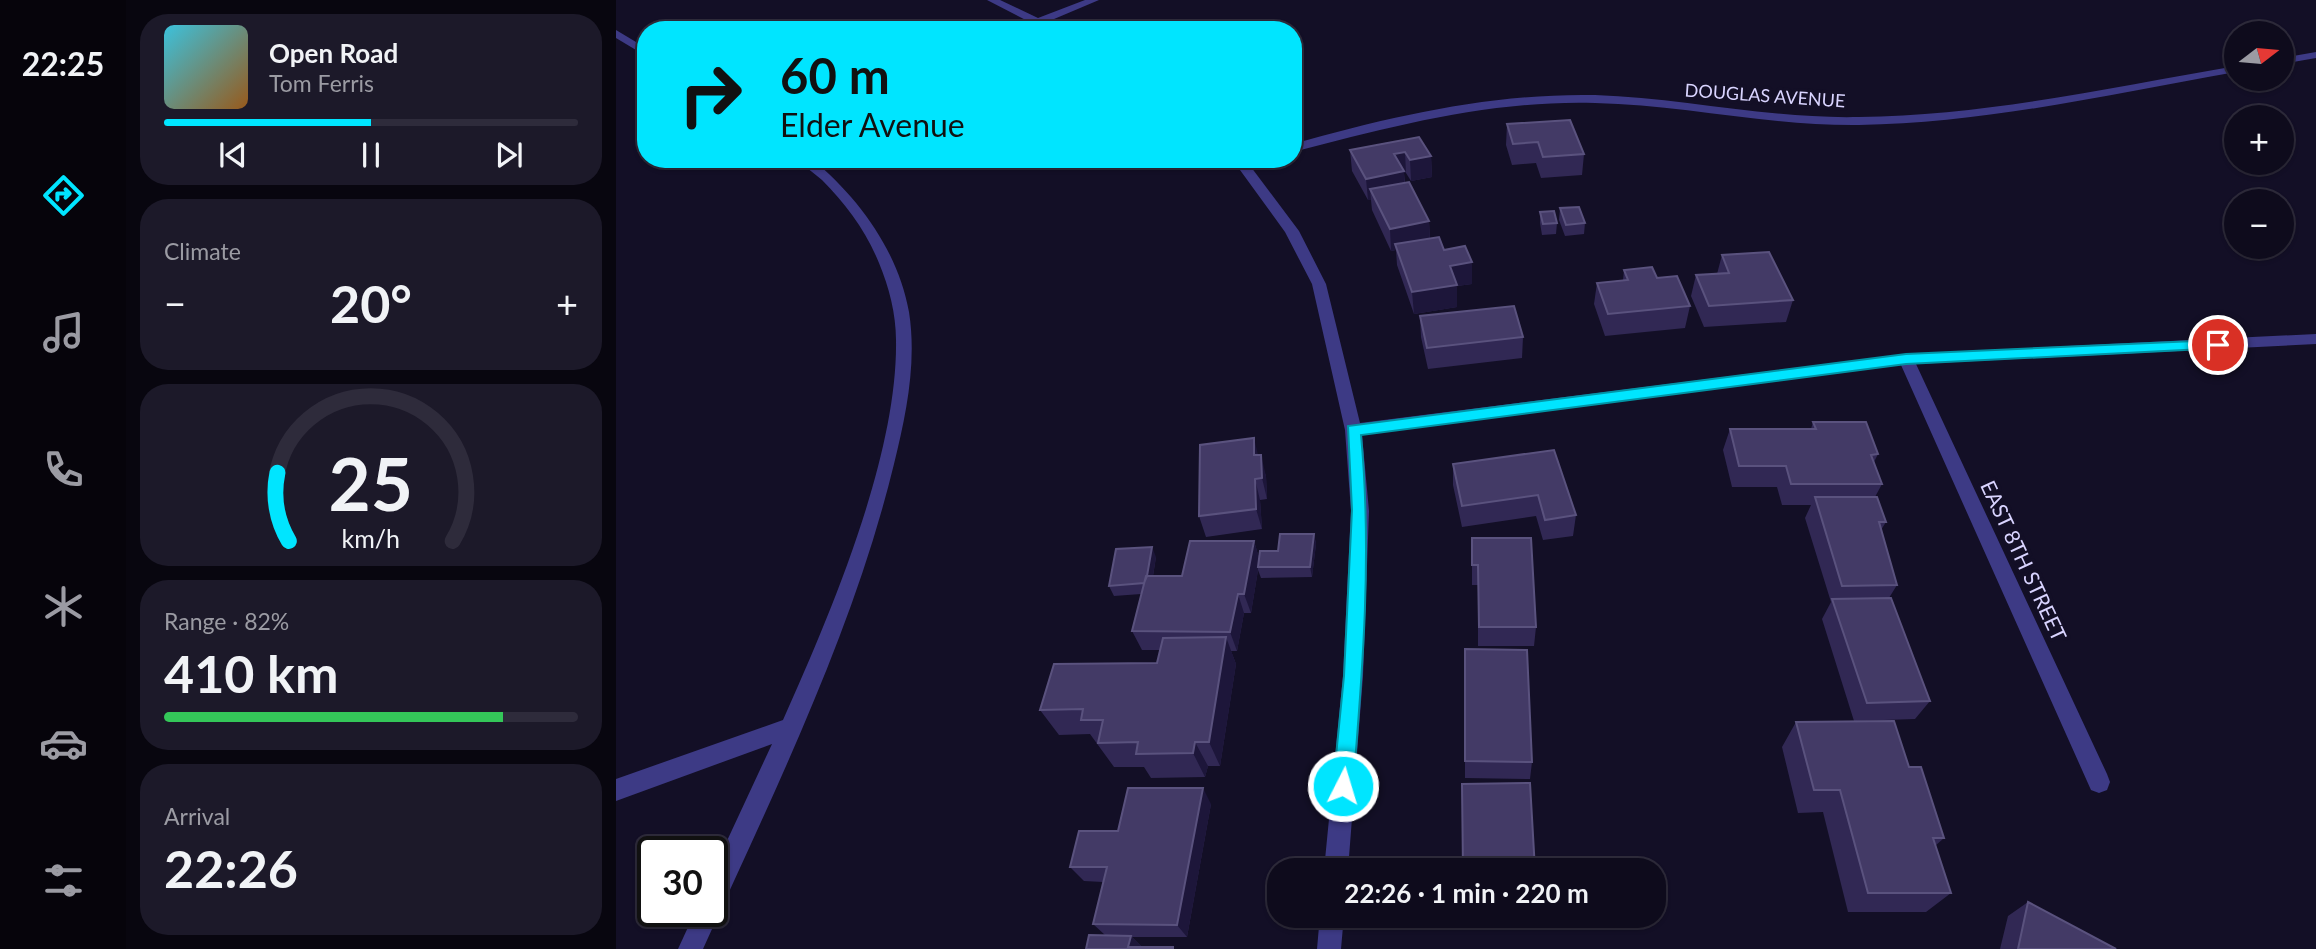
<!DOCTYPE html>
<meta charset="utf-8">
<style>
:root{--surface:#0e0b1c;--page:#1c1929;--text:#f1f3f6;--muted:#9b9ba3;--line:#2e2b3b;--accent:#00e5ff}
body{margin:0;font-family:Lato,sans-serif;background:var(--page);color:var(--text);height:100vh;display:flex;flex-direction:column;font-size:26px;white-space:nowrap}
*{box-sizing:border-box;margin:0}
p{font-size:23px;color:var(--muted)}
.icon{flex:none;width:38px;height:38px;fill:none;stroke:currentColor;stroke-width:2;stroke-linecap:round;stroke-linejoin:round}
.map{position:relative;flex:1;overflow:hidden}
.side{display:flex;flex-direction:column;gap:14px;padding:14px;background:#08060f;width:490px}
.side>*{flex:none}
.guide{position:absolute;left:21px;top:21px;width:665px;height:147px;border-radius:28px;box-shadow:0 2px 5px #0004,0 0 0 2px var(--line);background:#00e5ff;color:#111;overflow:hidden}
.needle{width:46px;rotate:74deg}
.tools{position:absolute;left:1608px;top:21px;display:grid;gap:14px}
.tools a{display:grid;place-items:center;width:70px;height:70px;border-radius:50%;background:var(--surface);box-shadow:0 2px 5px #0004,0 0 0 2px var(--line);font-size:35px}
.speed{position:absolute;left:21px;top:836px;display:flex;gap:14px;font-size:35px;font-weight:700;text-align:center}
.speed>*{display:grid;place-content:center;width:91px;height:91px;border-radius:50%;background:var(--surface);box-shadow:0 2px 5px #0004,0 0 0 2px var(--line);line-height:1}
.speed .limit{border:4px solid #111;border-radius:10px;background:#fff;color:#111}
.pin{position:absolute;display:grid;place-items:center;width:60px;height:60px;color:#fff;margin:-30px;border:4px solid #fff;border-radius:50%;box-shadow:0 2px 7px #0007}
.me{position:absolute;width:77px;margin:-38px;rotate:5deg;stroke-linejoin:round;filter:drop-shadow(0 0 5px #0008)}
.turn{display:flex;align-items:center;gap:24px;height:147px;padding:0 28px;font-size:32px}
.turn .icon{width:91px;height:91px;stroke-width:2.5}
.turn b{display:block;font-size:49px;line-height:60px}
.big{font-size:52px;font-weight:700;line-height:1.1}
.side .card{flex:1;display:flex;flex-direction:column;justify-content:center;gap:10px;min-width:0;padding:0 24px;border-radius:28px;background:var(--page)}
.side .dial{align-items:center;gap:0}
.dial svg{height:182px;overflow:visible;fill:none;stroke:var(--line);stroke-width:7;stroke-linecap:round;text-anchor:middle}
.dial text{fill:var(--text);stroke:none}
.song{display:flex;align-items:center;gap:21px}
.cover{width:84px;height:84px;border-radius:10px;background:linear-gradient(135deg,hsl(190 70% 55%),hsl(30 70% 35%))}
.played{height:7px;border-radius:4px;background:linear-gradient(90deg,var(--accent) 50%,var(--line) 50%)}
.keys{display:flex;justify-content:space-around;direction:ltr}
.heat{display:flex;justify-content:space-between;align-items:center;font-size:38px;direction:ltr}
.charge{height:10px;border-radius:5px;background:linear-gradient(90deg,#34c759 82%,var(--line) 0)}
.trip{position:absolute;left:651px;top:858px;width:399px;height:70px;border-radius:28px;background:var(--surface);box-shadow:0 2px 5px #0004,0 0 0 2px var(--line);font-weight:700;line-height:70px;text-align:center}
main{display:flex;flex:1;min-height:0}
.menu{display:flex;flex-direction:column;width:126px;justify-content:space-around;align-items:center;background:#06040b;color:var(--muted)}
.menu .icon{width:49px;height:49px}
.menu .on{color:var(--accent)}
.menu b{font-size:32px;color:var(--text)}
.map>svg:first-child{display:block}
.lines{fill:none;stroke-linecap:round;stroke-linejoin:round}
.minor{fill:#3d3a85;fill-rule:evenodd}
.wall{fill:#312854}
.shaded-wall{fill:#1d163a}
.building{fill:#433a66;stroke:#5a527e;stroke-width:2}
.route{fill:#00e5ff;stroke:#0095a6;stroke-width:2}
.labels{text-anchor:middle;stroke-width:7;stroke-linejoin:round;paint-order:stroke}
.far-street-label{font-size:18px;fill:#d9d4ff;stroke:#130f26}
.street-label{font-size:21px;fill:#d9d4ff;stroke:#130f26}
</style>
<main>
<nav class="menu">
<b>22:25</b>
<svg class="icon on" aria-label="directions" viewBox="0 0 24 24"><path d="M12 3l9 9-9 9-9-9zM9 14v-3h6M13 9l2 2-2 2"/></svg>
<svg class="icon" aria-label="music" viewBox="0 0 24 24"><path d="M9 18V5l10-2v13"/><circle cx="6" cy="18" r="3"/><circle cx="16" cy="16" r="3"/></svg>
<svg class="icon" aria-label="phone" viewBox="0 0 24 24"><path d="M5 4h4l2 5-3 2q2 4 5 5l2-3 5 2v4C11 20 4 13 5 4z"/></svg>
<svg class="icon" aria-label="climate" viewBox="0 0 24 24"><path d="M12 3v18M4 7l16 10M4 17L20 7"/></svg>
<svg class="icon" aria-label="car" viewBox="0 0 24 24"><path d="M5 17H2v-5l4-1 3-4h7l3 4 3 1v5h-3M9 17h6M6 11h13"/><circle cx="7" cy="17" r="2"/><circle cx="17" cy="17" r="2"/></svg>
<svg class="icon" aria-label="filters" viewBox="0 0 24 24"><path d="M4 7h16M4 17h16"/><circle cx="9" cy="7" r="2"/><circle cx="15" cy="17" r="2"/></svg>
</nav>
<section class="side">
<div class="card">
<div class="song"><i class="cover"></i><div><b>Open Road</b><p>Tom Ferris</p></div></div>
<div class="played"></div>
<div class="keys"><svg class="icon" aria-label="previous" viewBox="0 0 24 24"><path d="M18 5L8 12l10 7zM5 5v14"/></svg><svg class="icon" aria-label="pause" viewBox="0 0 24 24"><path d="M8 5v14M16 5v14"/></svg><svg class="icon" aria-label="next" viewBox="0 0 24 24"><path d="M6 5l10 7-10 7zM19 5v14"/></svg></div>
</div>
<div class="card"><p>Climate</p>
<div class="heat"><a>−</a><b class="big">20°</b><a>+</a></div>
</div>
<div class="card dial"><svg viewBox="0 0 100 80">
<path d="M14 69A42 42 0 1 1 86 69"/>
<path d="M14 69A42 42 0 0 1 9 39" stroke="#00e5ff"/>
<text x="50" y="56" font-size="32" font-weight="700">25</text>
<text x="50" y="72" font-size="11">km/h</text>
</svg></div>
<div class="card"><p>Range · 82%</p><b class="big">410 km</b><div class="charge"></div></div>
<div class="card"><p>Arrival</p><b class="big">22:26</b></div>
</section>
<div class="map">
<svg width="1700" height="949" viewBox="0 0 1700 949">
<rect width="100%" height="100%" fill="#130f26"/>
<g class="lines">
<path class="minor" d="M371 0H384L422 18 469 0H483L431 22 443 30H429Z
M0 30 30 48V56L0 38Z
M1700 52V58L1666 64V58Z
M1620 66V72C1496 94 1370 123 1243 125 1154 126 1067 105 979 103 875 100 777 126 677 152V144C776 116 876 93 979 95 1067 98 1154 119 1243 117 1370 116 1496 87 1620 66Z
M182 159H196C243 198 282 251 293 312 301 363 290 415 278 464 237 633 157 794 87 949H62L79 912H96V873L156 744 0 801V779L167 720C214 615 282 456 280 340 280 314 273 287 263 263 250 231 230 204 206 180 198 173 189 167 182 159Z
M616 159H629L683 231 710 284 744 423 1290 354 1700 334V344L1300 364 1491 774 1494 782 1491 790 1483 793 1475 790 1285 365 746 435 753 511 747 676 732 870H708L727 676 735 511 729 430 696 284 669 232Z
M704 915H728L725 949H701Z"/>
</g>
<path class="wall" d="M891 124 968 154 966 175 925 178 920 163 896 165 890 145Z
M803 137 815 156 816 177 795 181 790 173H788L789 183 813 221 814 239 828 250 856 284 841 286V307L798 314 781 265 780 250 775 251 756 210 755 200H752L736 171 734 150Z
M944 208 969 223 968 234 949 236 943 220Z
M924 212 941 223 940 234 926 235 924 223Z
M1106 255 1177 300 1170 322 1088 327 1075 296 1080 275 1101 274Z
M1008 270 1041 278 1074 306 1069 328 989 336 978 304 981 283 1007 280Z
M804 316 907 337 906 358 812 369 805 337Z
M1197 422 1262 454 1258 462 1266 484 1259 497 1270 522 1265 530 1281 585 1273 598 1314 701 1299 719 1238 721 1206 619 1215 602 1189 518 1195 505H1166L1161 487H1116L1107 450 1114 429H1195Z
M938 450 960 515 957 536 927 540 920 516 846 527 837 485V464Z
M642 455 650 476 651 499 644 500 646 529 590 537 583 516Z
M698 534 700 544 696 577 645 578 642 570 635 613H628L621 651H615L620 664 604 766H592L589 777 535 778 528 767H498L474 734 443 735 424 710 541 663 544 650H526L516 631 525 594 498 596 493 586 540 557 537 576H566L638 541 643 558 662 551Z
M856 538 920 627 918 646H862V585H856Z
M849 649 916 762 914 779 849 778Z
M1180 722 1293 767 1328 838 1319 846 1335 893 1310 912H1232L1207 812 1182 813 1166 747Z
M595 804 571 937H516L526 947 470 949 489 935 477 924 487 882 468 881 454 867 502 831Z
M1412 902 1500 949H1384L1392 916Z
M848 915H921L919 927H848Z"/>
<path class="shaded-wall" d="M789 152 790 173H788L789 192 754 189 755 200H752L750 179 778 154Z
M815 156 816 177 795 181 794 160Z
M813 221 814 243 779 244 780 250 775 251 774 229Z
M856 262V284L841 286V307L798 314 796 292 834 266Z
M638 438 643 459 638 455Z
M645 455 650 476 651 499 646 478Z
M639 479 644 500 646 529 640 509Z
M698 534 700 544 696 577 694 567Z
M638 541 644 561 642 567V570L635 613 628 594Z
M536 547 540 557 534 593 529 583Z
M622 594 628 613 621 651 614 632Z
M610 637 620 664 604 766 593 742Z
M579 742 592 766 589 777 577 753Z
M587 788 595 804 571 937 561 925Z
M515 936 527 948 512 947Z"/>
<path class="building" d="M954 120 968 154 927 157 922 142 897 144 891 124Z
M803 137 815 156 794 160 789 152 778 154 788 171 750 179 734 150Z
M793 182 813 221 774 229 754 189Z
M963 207 969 223 950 225 944 208Z
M938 211 941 223 927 224 924 212Z
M823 237 828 250 849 246 856 262 834 266 841 285 796 292 779 244Z
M1153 252 1177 300 1093 306 1080 275 1113 273 1106 255Z
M1036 267 1041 278 1061 276 1074 306 992 314 981 283 1012 280 1008 270Z
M898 306 907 337 811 348 804 316Z
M1197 422H1250L1262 454 1255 455 1266 484H1175L1170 466H1123L1114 429H1200Z
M638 438V455H645L646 478 639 479 640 509 583 516 584 445Z
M938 450 960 515 929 520 922 495 846 506 837 464Z
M1199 497H1261L1270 522H1263L1281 585 1226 586Z
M664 534H698L694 567H642L644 551H662Z
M856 538H915L920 627H863L862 565H856Z
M574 541H638L628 594H622L614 632 516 631 530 576H566Z
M536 547 531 576 528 583 493 586 500 549Z
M1275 598 1314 701 1251 703 1216 599Z
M610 637 593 742H579L577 753 520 754 522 742 482 743 487 720H465L467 709 424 710 438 664 541 663 547 638Z
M849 649 911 650 916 762 849 761Z
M1278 721 1293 767H1305L1328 838H1317L1335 893H1252L1224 790H1198L1180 722Z
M914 783 919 870H847L846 784Z
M512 788H587L561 925 477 924 491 867H454L463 831H502Z
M1412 902 1500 949H1402Z
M473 935 515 936 512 947H557V949H470Z"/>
<path class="route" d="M1602 340 1607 342V348L1290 364 745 435C756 552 747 669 737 786L734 793 727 796 720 793 717 786 728 676 736 510 732 426 1290 354Z"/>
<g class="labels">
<g class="far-street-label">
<text transform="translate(1149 96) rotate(4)" y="6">DOUGLAS AVENUE</text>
</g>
<g class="street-label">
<text transform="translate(1407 561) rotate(65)" y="7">EAST 8TH STREET</text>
</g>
</g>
</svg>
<div class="tools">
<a><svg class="needle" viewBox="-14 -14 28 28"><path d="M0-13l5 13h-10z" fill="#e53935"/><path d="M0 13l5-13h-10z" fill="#9b9ba3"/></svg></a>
<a>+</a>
<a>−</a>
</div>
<div class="speed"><div class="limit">30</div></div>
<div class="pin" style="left:1602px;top:345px;background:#d93025"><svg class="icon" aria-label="arrive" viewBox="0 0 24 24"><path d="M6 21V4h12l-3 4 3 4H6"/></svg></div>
<svg class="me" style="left:727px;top:786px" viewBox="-20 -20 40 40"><circle r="17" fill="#00e5ff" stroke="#fff" stroke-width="3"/><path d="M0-11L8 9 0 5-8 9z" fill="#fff"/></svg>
<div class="trip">22:26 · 1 min · 220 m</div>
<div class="guide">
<div class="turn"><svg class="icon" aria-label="right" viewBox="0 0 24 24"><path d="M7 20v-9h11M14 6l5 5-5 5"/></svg><div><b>60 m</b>Elder Avenue</div></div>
</div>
</div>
</main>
